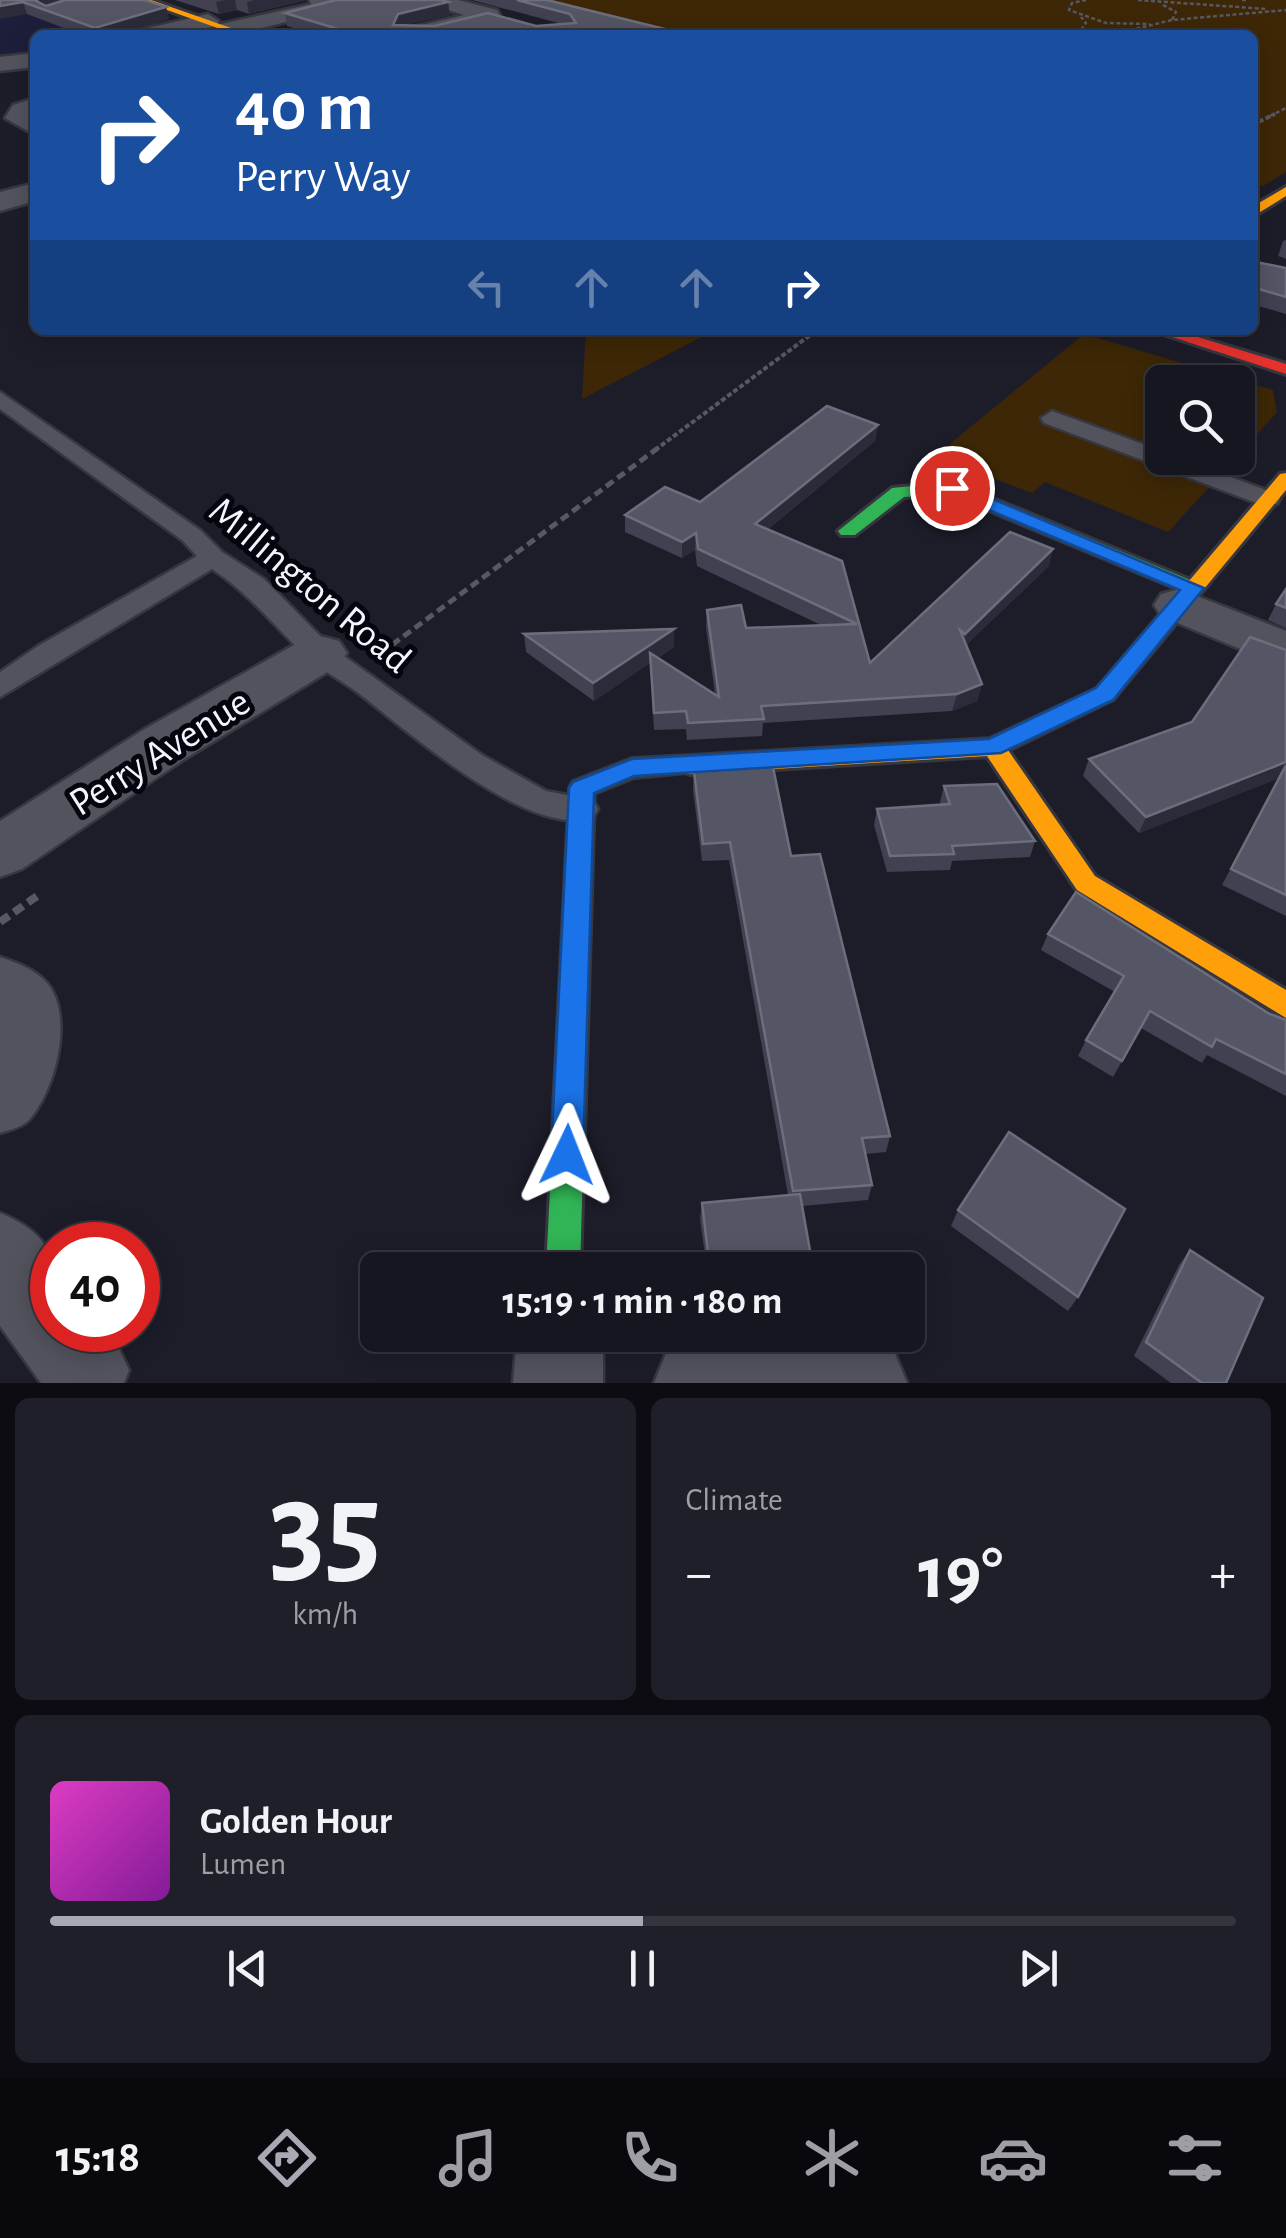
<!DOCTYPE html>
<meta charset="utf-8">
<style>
:root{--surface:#161620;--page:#1f1f29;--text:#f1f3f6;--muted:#9e9fa5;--line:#35353e;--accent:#a8a9b4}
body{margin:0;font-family:"Alegreya Sans",sans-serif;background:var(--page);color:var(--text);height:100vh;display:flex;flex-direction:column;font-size:38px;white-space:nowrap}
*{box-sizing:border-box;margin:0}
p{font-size:32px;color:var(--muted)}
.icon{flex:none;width:55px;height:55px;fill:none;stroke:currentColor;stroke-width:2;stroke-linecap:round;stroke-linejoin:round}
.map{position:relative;height:1383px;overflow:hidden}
.details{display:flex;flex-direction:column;gap:15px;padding:15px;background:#0c0c12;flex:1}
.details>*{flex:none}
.guide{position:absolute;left:30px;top:30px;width:1228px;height:305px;border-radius:15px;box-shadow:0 5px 25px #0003,0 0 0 2px var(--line);background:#1a4fa0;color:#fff;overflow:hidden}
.controls{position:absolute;left:1145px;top:365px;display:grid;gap:20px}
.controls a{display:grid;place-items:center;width:110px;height:110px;border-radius:15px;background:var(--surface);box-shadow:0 5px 25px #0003,0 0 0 2px var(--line);font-size:50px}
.speed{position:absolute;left:30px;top:1222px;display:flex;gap:20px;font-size:50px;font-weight:700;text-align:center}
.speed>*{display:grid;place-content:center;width:130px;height:130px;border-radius:50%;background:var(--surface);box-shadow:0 5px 25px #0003,0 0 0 2px var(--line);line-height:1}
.speed .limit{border:15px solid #d22;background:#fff;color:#111}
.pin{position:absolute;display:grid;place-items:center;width:85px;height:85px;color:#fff;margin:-42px;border:5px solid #fff;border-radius:50%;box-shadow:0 2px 10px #0007}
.me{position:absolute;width:110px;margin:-55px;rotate:2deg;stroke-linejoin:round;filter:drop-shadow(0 0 8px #0008)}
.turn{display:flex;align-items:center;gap:35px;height:210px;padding:0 40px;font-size:45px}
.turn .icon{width:130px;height:130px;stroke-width:2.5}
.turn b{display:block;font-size:70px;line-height:85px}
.lanes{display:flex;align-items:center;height:95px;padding:0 40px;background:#0003;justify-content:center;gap:50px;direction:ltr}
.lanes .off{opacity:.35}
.big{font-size:75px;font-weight:700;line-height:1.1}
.details .card{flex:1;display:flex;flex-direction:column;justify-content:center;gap:15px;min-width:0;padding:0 35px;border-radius:15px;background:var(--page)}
.details .dial{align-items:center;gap:0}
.dial b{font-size:130px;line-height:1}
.song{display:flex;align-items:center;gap:30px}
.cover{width:120px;height:120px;border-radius:15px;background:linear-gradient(135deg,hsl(310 70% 55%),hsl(290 70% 35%))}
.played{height:10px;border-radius:5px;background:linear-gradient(90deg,var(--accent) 50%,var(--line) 50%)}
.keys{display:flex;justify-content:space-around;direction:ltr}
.heat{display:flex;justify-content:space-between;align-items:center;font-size:55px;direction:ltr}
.details .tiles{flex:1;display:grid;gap:15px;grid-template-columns:1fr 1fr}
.card:last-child{grid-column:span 2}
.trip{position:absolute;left:360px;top:1252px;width:565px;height:100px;border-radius:15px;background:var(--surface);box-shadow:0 5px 25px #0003,0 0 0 2px var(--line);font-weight:700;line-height:100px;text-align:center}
.tab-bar{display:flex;height:160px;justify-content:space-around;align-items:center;background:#09090d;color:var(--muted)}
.tab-bar .icon{width:70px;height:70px}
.tab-bar .current{color:var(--accent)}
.tab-bar b{font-size:45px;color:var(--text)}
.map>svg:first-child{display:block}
.built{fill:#1d1e3a}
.green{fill:#3d2706}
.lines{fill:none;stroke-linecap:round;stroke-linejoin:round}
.lane-casing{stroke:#373740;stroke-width:5}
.street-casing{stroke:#373740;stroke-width:5}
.fast-casing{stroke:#373740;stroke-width:6}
.slow-casing{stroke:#373740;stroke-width:6}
.jam-casing{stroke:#373740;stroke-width:6}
.path-far3{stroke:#585862;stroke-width:2.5;stroke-dasharray:4 2.5;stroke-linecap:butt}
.path-far2{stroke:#585862;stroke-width:4;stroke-dasharray:5 2.5;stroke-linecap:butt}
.path-far1{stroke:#585862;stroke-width:5;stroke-dasharray:9 5;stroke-linecap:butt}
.path{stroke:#585862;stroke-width:8;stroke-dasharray:11 6;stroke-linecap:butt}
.lane{fill:#53535e;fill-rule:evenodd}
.street{fill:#53535e;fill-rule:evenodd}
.fast{fill:#30b455;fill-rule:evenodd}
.slow{fill:#ff9f0a;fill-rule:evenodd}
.jam{fill:#e5322d;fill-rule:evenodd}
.wall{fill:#414152}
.shaded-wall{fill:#2b2b3a}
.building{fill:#545565;stroke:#6d6e7d;stroke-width:2.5}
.route{fill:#1a73e8;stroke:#114b97;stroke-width:2.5}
.labels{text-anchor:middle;stroke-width:10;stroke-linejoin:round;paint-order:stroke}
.street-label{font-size:40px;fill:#f3f4ff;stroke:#05050e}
</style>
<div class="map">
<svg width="1286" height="1383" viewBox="0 0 1286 1383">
<rect width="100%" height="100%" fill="#1d1d2a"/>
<path class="built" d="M0 0H101L187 32 35 35V65L0 71Z"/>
<path class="green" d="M535 0H1286V172L1263 186 1253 183 1252 35H687Z
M586 330H715L582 399Z
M1084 334 1273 390 1277 412 1238 456V382H1162V458H1236L1168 532 1045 482 1032 493 935 456Z"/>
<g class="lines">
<defs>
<path id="lane" d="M0 392 200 530 222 552 264 579 330 646 482 755 546 791 593 800 598 809 593 818C527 838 408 731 357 692 341 680 322 671 307 657 275 627 250 594 212 569L0 697V672L38 646 197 556 182 540 0 409Z
M1052 411 1162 451V458H1179L1277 494 1280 499 1277 504H1259L1044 423 1041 418Z"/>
<path id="street" d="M309 0H334L339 6 336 10 232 35 218 29 221 24 311 4Z
M425 0H458L497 10 500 15 497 20 435 35H397L400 30 464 15 428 4Z
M208 14 219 21 216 26 176 35H137L140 30Z
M35 53V67L0 71V57Z
M35 98V135L5 118 13 105Z
M35 183V201L0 211V192Z
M1179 589 1286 631V668L1161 616 1154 605 1161 594Z
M320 636 339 641 347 653 339 665 183 760 22 869 0 877V821L143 730 301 641Z
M0 957C17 963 35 969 47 983 75 1016 55 1092 28 1121 22 1127 9 1130 0 1133Z
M0 1213C65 1240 52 1269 52 1330H110L129 1370 124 1383H41L0 1326Z
M517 1335H603V1383H513Z
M772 1335H843L894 1351 907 1383H654L667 1351 699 1338Z"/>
<path id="fast" d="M952 482 1200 584 1203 588 1200 592H1186L950 494 904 497 855 535H841L838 531 892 488Z
M690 756 698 759 702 765 698 771 634 777 594 793 580 1270H546L570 788 573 782 632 759Z"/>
<path id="slow" d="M139 0H151L251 35H237Z
M1286 187V196L1252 217V207Z
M1286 473V490L1113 699 1008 750 1095 876 1286 990V1018L1077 890 987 756 690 774 682 771 678 765 682 759 690 756 990 739 1097 689 1280 474Z"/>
<path id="jam" d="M1151 330H1175L1286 364V374Z"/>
</defs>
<use href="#lane" class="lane-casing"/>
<use href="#street" class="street-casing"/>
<use href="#fast" class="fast-casing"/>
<use href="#slow" class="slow-casing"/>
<use href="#jam" class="jam-casing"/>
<path class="path-far3" d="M1086 0 1072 3 1069 10 1106 23 1150 24
M1138 0 1267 9
M1242 0H1247
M1163 5 1176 12 1172 20
M1077 35 1086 23 1081 17
M1111 35 1172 20 1286 10
M1270 116 1286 108"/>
<path class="path-far2" d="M1252 125 1275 114
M655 450 817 330"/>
<path class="path-far1" d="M381 653 658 448"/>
<path class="path" d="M0 922 40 894"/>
<use href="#lane" class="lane"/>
<use href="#street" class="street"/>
<use href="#fast" class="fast"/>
<use href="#slow" class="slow"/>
<use href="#jam" class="jam"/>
</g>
<path class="wall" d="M0 0 166 7 169 19 118 35H82L27 14Z
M175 0H306L249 14 237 10 219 14Z
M472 0H547L689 35H317L287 26 285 13 335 1 448 2 450 15 404 25 536 26 562 24Z
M1286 240V259L1278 256 1283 241Z
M1252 265 1286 268V314L1252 304Z
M878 425 875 441 768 529 842 561 870 663 1049 566 966 645 982 684 977 701 952 711 763 723 762 736 687 740 686 729 654 730 650 663 594 701 526 652 524 634 674 629V647L658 658 715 694 706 627 707 610 746 628 821 625 697 566 695 550 682 558 625 532V515L700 502Z
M1286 589V628L1268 620 1276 604Z
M1286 650V916L1222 885 1279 778 1139 833 1083 776 1089 759 1192 722Z
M694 772 791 856 890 1136 886 1152 865 1154 872 1185 868 1200 802 1206 812 1262 810 1270H707L700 1219 702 1203 788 1195 729 860 702 861 693 790Z
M944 786 1035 841 1030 857 952 861 950 870 887 872 874 825 877 809 941 805 940 802Z
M1048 934 1286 1020V1096L1207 1055 1202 1063 1141 1028 1113 1077 1078 1056 1086 1040 1115 992 1041 950Z
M958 1210 1078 1297 1068 1311 951 1226Z
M1190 1250 1226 1383H1171L1134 1356 1179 1265Z"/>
<path class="shaded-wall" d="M37 0H63L45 10 36 1Z
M226 0H235L237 10 219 14 216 2Z
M254 0H306L249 14 247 2Z
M23 2 27 14 0 19V6Z
M448 2 450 15 399 26 393 25 398 14Z
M166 7 169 19 118 35H96L95 28Z
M878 425 875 441 754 540 755 524Z
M696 533 695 550 682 558V542Z
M1053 549 1049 566 960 651 965 634Z
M674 629V647L650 663V653V663L594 701 593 683Z
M982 684 977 701 952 711 957 694Z
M1286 762V765L1279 778 1139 833 1146 817Z"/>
<path class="building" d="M0 0H37L36 1 46 6 65 0H145L166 7 95 28 23 2 0 6Z
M336 0H441L448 2 398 14 393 25 434 26 488 13 536 26 576 23 570 14 517 0H547L689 35H358L285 13Z
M1256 262 1286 268V297L1252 287V265Z
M827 406 878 425 755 524 842 561 870 663 1010 532 1053 549 965 634 960 630 982 684 957 694 761 706 764 719 688 723 686 711 654 713 650 653 719 697 707 610 741 605 746 628 857 624 698 549 696 533 682 542 625 515 665 487 700 502Z
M1286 589V608L1276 604Z
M674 629 593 683 524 634Z
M1250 637 1286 650V762L1146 817 1089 759 1192 722Z
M1286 765V895L1231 869Z
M773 767 791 856 820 854 890 1136 862 1138 872 1185 793 1191 730 842 703 844 694 772Z
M997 784 1035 841 952 846 954 854 890 856 877 809 950 804 944 786Z
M1076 892 1270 1014 1286 1020V1074L1216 1039 1212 1047 1150 1011 1122 1061 1086 1040 1124 976 1048 934Z
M1009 1132 1125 1209 1078 1297 958 1210Z
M800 1194 812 1262 710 1270 702 1203Z
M1190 1250 1263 1298 1226 1383H1202L1146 1342Z"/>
<path class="route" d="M952 482 1204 588 1113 700 1001 753 634 776 594 793 583 1155 578 1166 567 1170 556 1166 551 1155 569 788 573 782 632 759 989 739 1096 688 1180 590 946 492V484Z"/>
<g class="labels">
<g class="street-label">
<text transform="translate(311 584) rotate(40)" y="14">Millington Road</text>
<text transform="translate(159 751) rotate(-32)" y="14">Perry Avenue</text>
</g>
</g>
</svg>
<div class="controls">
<a><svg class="icon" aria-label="search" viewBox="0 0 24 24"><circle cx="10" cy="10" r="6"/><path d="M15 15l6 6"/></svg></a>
</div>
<div class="speed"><div class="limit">40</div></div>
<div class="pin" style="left:952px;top:488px;background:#d93025"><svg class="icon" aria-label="arrive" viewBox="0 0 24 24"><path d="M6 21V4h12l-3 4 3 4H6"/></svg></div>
<svg class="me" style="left:567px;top:1155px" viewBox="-20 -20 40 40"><path d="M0-17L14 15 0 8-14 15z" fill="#1a73e8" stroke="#fff" stroke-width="4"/></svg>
<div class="trip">15:19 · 1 min · 180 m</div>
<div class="guide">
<div class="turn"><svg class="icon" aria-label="right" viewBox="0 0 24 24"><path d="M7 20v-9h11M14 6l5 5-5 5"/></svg><div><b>40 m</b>Perry Way</div></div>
<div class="lanes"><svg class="icon off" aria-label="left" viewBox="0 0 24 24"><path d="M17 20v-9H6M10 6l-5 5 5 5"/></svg><svg class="icon off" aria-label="ahead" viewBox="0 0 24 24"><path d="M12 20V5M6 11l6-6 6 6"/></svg><svg class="icon off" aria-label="ahead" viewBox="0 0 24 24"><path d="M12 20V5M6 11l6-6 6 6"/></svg><svg class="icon" aria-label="right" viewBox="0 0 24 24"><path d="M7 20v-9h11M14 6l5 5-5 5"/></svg></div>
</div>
</div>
<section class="details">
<div class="tiles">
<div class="card dial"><b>35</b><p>km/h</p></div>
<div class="card"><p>Climate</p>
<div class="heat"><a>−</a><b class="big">19°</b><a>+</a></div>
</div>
<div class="card">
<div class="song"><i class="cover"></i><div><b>Golden Hour</b><p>Lumen</p></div></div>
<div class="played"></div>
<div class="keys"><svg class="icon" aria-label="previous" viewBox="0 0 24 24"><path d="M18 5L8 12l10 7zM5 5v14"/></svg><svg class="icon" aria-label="pause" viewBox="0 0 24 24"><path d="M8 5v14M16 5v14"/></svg><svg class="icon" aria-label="next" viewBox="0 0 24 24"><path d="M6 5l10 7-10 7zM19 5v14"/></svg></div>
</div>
</div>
</section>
<nav class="tab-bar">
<b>15:18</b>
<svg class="icon current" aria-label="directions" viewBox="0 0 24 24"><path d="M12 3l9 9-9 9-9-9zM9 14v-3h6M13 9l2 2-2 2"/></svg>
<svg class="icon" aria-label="music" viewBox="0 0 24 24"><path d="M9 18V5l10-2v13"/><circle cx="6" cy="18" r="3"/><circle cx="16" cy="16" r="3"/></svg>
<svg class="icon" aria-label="phone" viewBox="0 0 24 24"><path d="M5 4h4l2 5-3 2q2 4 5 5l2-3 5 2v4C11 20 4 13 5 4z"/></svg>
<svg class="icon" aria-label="climate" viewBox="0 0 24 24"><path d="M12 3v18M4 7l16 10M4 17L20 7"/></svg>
<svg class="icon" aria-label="car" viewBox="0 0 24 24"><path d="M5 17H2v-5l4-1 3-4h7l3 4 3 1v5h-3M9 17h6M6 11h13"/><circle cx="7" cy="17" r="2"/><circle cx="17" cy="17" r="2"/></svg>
<svg class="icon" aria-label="filters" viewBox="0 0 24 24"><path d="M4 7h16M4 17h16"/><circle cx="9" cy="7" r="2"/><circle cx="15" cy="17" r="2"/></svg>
</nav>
